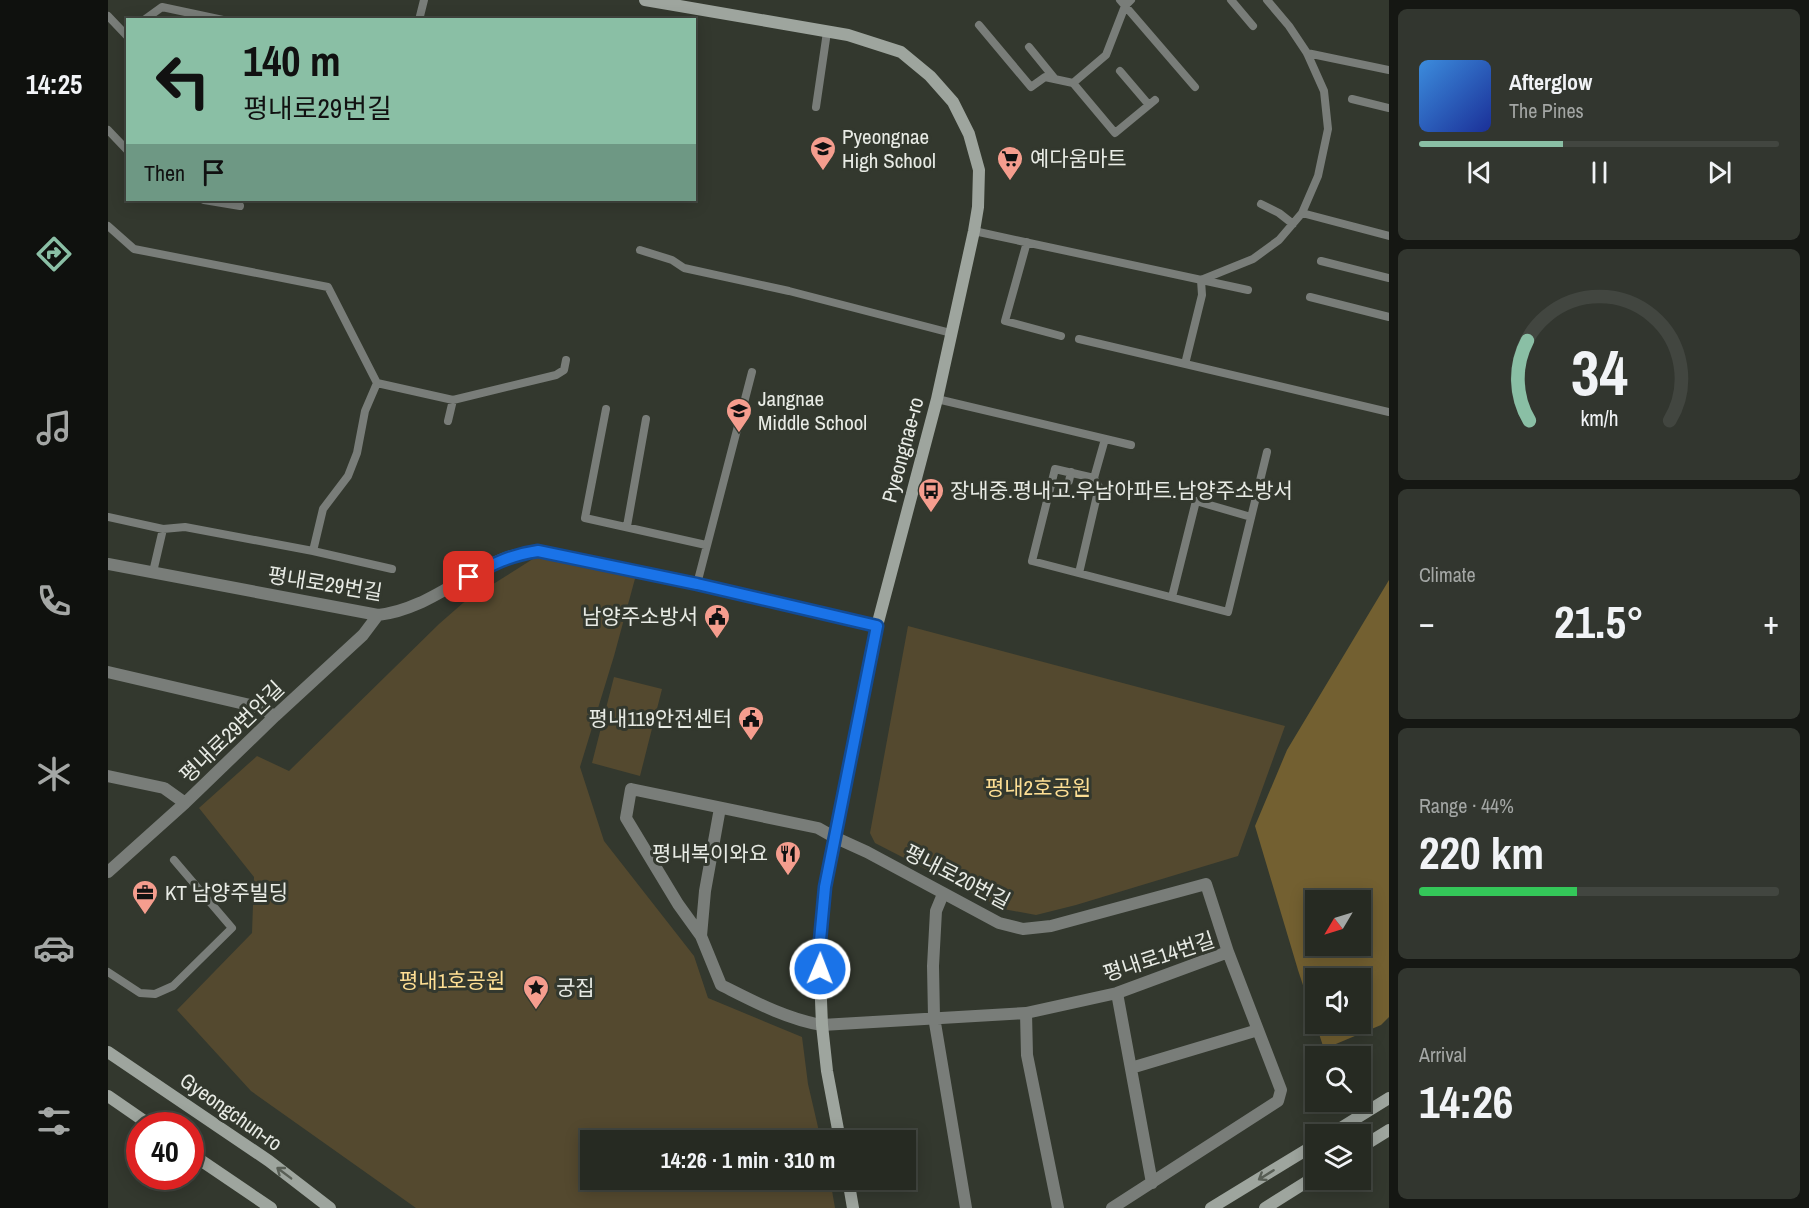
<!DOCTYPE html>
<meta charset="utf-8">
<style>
:root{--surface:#262a22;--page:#32362f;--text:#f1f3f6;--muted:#a4a7a5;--line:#424640;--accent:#8abfa5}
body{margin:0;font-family:"Archivo Narrow","Noto Sans KR",sans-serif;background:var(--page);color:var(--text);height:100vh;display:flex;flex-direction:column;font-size:22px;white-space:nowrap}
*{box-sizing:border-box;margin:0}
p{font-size:20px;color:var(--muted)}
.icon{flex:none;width:33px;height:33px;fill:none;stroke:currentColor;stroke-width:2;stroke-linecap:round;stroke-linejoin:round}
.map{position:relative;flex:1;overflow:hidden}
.side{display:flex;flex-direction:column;gap:9px;padding:9px;background:#151713;width:420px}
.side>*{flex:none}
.top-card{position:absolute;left:18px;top:18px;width:570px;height:183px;border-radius:0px;box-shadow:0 3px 15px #0003,0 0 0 2px var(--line);background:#8abfa5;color:#111;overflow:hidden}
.needle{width:39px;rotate:232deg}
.tools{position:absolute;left:1197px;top:890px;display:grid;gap:12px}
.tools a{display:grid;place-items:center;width:66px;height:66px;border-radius:0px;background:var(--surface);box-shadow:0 3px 15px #0003,0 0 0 2px var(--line);font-size:30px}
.speed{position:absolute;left:18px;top:1112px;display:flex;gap:12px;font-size:30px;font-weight:700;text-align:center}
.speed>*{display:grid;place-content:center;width:78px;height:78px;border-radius:50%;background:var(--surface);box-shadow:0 3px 15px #0003,0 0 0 2px var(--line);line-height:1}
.speed .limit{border:9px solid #d22;background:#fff;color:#111}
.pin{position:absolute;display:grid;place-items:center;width:51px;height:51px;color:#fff;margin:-26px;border-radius:12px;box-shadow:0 3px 9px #0006}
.me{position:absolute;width:66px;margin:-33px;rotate:1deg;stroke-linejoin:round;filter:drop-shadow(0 0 4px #0008)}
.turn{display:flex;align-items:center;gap:21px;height:126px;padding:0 18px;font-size:27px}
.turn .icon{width:78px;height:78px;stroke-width:2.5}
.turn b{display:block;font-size:42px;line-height:51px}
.then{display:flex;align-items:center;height:57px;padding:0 18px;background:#0003;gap:12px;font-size:22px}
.big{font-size:45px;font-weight:700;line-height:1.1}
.side .widget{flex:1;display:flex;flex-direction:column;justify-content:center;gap:9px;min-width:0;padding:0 21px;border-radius:9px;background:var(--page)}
.side .dial{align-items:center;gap:0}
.dial svg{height:156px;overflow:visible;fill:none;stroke:var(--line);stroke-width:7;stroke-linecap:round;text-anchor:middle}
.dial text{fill:var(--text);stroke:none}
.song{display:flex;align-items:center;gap:18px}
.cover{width:72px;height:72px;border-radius:9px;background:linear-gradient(135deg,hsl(210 70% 55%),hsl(230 70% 35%))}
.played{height:6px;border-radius:3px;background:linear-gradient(90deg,var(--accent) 40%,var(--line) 40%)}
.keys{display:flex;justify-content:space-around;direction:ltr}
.heat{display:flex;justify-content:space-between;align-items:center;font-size:33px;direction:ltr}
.charge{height:9px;border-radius:4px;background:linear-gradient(90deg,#34c759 44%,var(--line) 0)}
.trip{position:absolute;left:472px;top:1130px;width:336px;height:60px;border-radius:0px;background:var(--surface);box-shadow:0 3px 15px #0003,0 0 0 2px var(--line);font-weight:700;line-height:60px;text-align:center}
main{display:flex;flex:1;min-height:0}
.tabs{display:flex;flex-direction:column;width:108px;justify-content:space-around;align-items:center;background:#0f110e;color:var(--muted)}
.tabs .icon{width:42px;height:42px}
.tabs .current{color:var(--accent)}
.tabs b{font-size:27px;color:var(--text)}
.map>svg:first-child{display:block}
.green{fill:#54492f}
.forest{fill:#736031;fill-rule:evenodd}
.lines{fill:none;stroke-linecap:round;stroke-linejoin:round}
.lane{stroke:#797d79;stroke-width:8}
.street{stroke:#797d79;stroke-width:12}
.secondary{stroke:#9ea59e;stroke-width:12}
.oneway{stroke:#585e55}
.route-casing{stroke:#114b97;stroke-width:15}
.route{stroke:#1a73e8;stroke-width:10}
.labels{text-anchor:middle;stroke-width:6;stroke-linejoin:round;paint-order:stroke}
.poi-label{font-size:21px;fill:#e8ebe5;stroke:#33382e;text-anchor:start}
.street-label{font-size:21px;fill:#e8ebe5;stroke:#33382e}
.park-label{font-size:21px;fill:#fedf94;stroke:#33382e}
</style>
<main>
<nav class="tabs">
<b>14:25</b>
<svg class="icon current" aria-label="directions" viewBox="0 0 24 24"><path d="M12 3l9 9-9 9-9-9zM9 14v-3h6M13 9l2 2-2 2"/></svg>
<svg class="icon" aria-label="music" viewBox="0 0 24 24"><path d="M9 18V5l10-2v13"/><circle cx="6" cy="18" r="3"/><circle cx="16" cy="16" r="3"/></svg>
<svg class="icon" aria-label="phone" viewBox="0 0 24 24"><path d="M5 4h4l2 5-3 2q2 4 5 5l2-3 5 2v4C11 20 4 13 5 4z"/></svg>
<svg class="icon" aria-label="climate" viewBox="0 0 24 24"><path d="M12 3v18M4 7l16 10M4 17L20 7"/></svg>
<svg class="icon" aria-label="car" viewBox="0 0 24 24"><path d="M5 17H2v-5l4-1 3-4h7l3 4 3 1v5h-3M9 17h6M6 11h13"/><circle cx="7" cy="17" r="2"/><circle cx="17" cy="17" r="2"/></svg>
<svg class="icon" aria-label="filters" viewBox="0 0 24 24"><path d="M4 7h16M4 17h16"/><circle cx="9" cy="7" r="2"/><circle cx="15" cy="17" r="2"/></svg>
</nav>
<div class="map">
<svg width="1281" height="1208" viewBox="0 0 1281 1208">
<rect width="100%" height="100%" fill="#33382e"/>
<path class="green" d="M428 557 528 575 506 656 472 767 496 841 586 956 600 998 694 1037 700 1084 713 1140H483V1179H722L727 1208H308L143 1091 69 1010 144 933 146 877 91 808 149 756 181 771 331 624 355 603Z
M800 626 1177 726 1130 856 968 905 928 915 895 909 767 843 762 833Z
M506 677 554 689 532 776 484 763Z"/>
<path class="forest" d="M1281 580V1017L1273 1025 1216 1049 1190 970 1147 826 1179 750ZM1208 900H1252V945H1208ZM1208 978H1252V1023H1208Z"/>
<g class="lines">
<path class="lane" d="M1012 0 1087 87
M1123 0 1145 26
M0 16 20 37
M36 20 54 7 115 20
M311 20 316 0
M871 25 923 87 937 77 965 83 998 55 1017 6 1023 0
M921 47 947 79
M1199 53 1281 70
M1012 71 1041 105
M965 83 1007 133 1047 100
M1244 99 1281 108
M708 107 719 32
M0 130 20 151
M96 200 132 206
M1153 204 1171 213 1185 224
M1194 213 1281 236
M0 226 26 249 220 287 269 383 345 400 448 375 456 370 458 360
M866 231 1140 290
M919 242 897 321 953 336
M532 250 564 260 576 268 681 291 843 333
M1213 261 1281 278
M1202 297 1281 317
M971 339 1281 412
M1077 364 1094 295 1093 280 1145 259 1171 240 1194 213 1210 176 1220 129 1216 91 1199 53 1181 26 1159 0
M829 399 1023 445
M498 409 477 518 598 545
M340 421 345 400
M986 478 997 439
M961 481 963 472
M0 517 55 529 77 527 205 551 284 569
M519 526 538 419
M205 551 215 509 240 476 249 453 257 411 269 383
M45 572 55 529
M971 573 991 487 986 478 947 469 924 561 1120 612 1159 452
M589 584 644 372
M1064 597 1088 501 1143 517
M0 972 32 993 47 994 65 986 124 928 66 860"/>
<path class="street" d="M0 564 270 615C318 610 354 574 398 558 408 554 419 553 430 551L589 584 769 626
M0 672 150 707 167 716
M0 776 56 788 77 803
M0 872 77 803 167 716 255 635 270 615
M835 894 828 911 825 966 826 1017 858 1208
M593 936 597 891 612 808
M1009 993 1044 1183
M918 1013 919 1055 950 1208
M1023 1068 1150 1030
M1004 1208 1170 1101 1173 1090 1120 952 1009 993 918 1013 714 1025C678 1019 645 1001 613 985L593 936 570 904 518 818 523 789 710 828 726 837 759 852 891 923 915 929 943 926 1098 884 1120 952"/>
<path class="secondary" d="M537 0 740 35 793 52 822 76 845 102 861 134 871 170 870 207 866 231 829 399 769 626 717 887 711 951 714 1025 719 1071 732 1140
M0 1052 161 1161 222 1208
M0 1096 42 1125
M1223 1134 1281 1098
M1252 1148 1281 1130
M82 1153 163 1208
M740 1179 745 1208
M1103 1208 1208 1144
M1157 1208 1208 1176"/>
</g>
<defs><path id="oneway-shaft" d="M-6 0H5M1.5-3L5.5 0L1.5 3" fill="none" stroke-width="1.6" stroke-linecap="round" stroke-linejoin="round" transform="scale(1.5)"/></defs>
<g class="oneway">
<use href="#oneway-shaft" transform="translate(176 1173) rotate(-143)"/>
<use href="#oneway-shaft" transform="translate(1158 1175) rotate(148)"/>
</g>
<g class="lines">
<defs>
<path id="route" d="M361 577C385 564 402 555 430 551L589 584 769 626 717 887 711 951 712 969"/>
</defs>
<use href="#route" class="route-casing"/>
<use href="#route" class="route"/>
</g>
<defs>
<symbol id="school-pin" viewBox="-11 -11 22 30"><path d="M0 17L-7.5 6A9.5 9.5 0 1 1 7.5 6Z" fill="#f59d8e" stroke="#33382e"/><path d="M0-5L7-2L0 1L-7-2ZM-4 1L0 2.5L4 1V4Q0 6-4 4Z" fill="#111"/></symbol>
<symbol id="supermarket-pin" viewBox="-11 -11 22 30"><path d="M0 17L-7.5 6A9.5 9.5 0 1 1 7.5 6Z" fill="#f59d8e" stroke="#33382e"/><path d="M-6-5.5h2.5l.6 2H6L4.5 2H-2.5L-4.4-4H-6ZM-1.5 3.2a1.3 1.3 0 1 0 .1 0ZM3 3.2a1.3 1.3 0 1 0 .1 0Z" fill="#111"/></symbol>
<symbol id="bus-pin" viewBox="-11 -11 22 30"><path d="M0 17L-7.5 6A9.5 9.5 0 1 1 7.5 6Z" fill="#f59d8e" stroke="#33382e"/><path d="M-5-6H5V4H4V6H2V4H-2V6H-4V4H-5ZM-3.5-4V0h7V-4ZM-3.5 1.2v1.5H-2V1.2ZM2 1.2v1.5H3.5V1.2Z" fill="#111"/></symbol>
<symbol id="civic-pin" viewBox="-11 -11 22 30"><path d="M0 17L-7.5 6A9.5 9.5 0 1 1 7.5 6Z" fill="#f59d8e" stroke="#33382e"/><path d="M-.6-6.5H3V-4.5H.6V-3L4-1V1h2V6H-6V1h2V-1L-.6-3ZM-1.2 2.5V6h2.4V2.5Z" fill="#111"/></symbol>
<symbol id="restaurant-pin" viewBox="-11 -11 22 30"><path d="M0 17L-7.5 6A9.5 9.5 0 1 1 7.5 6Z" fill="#f59d8e" stroke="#33382e"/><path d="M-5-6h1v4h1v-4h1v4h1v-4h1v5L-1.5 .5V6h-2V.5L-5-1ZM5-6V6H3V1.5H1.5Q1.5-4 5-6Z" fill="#111"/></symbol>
<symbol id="office-pin" viewBox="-11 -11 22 30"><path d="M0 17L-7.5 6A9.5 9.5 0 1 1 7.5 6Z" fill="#f59d8e" stroke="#33382e"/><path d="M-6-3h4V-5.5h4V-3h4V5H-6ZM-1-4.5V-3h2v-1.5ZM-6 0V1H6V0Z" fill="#111"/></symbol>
<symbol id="sight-pin" viewBox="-11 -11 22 30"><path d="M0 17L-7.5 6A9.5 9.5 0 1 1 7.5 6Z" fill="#f59d8e" stroke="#33382e"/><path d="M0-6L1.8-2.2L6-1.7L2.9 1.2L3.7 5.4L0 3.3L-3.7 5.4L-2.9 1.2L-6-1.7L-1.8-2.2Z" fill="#111"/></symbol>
</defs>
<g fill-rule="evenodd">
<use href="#school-pin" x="700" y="134" width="30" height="40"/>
<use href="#supermarket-pin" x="887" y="144" width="30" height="40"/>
<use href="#school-pin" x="616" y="396" width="30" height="40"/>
<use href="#bus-pin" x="808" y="476" width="30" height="40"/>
<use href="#civic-pin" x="594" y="602" width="30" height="40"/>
<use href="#civic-pin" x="628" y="704" width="30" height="40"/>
<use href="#restaurant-pin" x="665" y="839" width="30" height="40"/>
<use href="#office-pin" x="22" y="878" width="30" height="40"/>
<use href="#sight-pin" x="413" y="973" width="30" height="40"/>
</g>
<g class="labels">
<g class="poi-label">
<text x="734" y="144">Pyeongnae<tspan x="734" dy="24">High School</tspan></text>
<text x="922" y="166">예다움마트</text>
<text x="650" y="406">Jangnae<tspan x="650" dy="24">Middle School</tspan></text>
<text x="842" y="498">장내중.평내고.우남아파트.남양주소방서</text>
<text x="590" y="624" text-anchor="end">남양주소방서</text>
<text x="624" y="726" text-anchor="end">평내119안전센터</text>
<text x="660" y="861" text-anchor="end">평내복이와요</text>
<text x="57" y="900">KT 남양주빌딩</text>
<text x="448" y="995">궁집</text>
</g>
<g class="street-label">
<text transform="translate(795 450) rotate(-75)" y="7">Pyeongnae-ro</text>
<text transform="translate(217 584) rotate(9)" y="7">평내로29번길</text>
<text transform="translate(124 732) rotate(-44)" y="7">평내로29번안길</text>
<text transform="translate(849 877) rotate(27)" y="7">평내로20번길</text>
<text transform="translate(1051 957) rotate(-18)" y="7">평내로14번길</text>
<text transform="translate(123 1112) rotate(35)" y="7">Gyeongchun-ro</text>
</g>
<g class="park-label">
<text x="930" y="795">평내2호공원</text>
<text x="344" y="988">평내1호공원</text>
</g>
</g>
</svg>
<div class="tools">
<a><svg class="needle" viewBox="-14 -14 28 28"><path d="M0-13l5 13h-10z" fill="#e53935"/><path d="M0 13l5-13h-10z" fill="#a4a7a5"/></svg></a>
<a><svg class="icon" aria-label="sound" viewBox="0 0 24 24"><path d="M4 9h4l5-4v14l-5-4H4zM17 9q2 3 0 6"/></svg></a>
<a><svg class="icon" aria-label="search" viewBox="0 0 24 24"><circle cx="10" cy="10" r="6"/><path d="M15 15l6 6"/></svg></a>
<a><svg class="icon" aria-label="layers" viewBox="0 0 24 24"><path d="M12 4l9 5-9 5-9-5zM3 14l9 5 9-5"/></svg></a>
</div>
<div class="speed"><div class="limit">40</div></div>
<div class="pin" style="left:361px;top:577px;background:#d93025"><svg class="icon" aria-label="arrive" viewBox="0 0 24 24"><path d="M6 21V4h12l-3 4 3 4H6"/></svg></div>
<svg class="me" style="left:712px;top:969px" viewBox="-20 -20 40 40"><circle r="17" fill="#1a73e8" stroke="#fff" stroke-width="3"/><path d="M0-11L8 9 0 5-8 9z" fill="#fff"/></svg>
<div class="trip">14:26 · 1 min · 310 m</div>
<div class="top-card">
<div class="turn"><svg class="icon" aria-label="left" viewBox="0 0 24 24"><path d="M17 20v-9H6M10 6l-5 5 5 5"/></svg><div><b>140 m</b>평내로29번길</div></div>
<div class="then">Then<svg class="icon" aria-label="arrive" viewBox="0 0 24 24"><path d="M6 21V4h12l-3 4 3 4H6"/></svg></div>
</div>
</div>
<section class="side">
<div class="widget">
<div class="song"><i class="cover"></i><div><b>Afterglow</b><p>The Pines</p></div></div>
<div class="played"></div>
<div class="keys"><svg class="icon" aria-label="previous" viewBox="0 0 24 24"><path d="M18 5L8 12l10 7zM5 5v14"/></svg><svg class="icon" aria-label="pause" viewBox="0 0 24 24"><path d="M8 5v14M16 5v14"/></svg><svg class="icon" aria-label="next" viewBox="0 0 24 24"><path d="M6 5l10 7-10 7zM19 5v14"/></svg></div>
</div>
<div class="widget dial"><svg viewBox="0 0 100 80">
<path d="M14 69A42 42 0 1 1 86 69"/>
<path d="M14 69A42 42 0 0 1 13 28" stroke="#8abfa5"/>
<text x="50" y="56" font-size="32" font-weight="700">34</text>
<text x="50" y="72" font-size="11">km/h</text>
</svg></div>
<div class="widget"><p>Climate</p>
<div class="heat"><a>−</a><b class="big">21.5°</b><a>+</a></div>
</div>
<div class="widget"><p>Range · 44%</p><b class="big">220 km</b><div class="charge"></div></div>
<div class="widget"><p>Arrival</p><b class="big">14:26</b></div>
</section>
</main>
